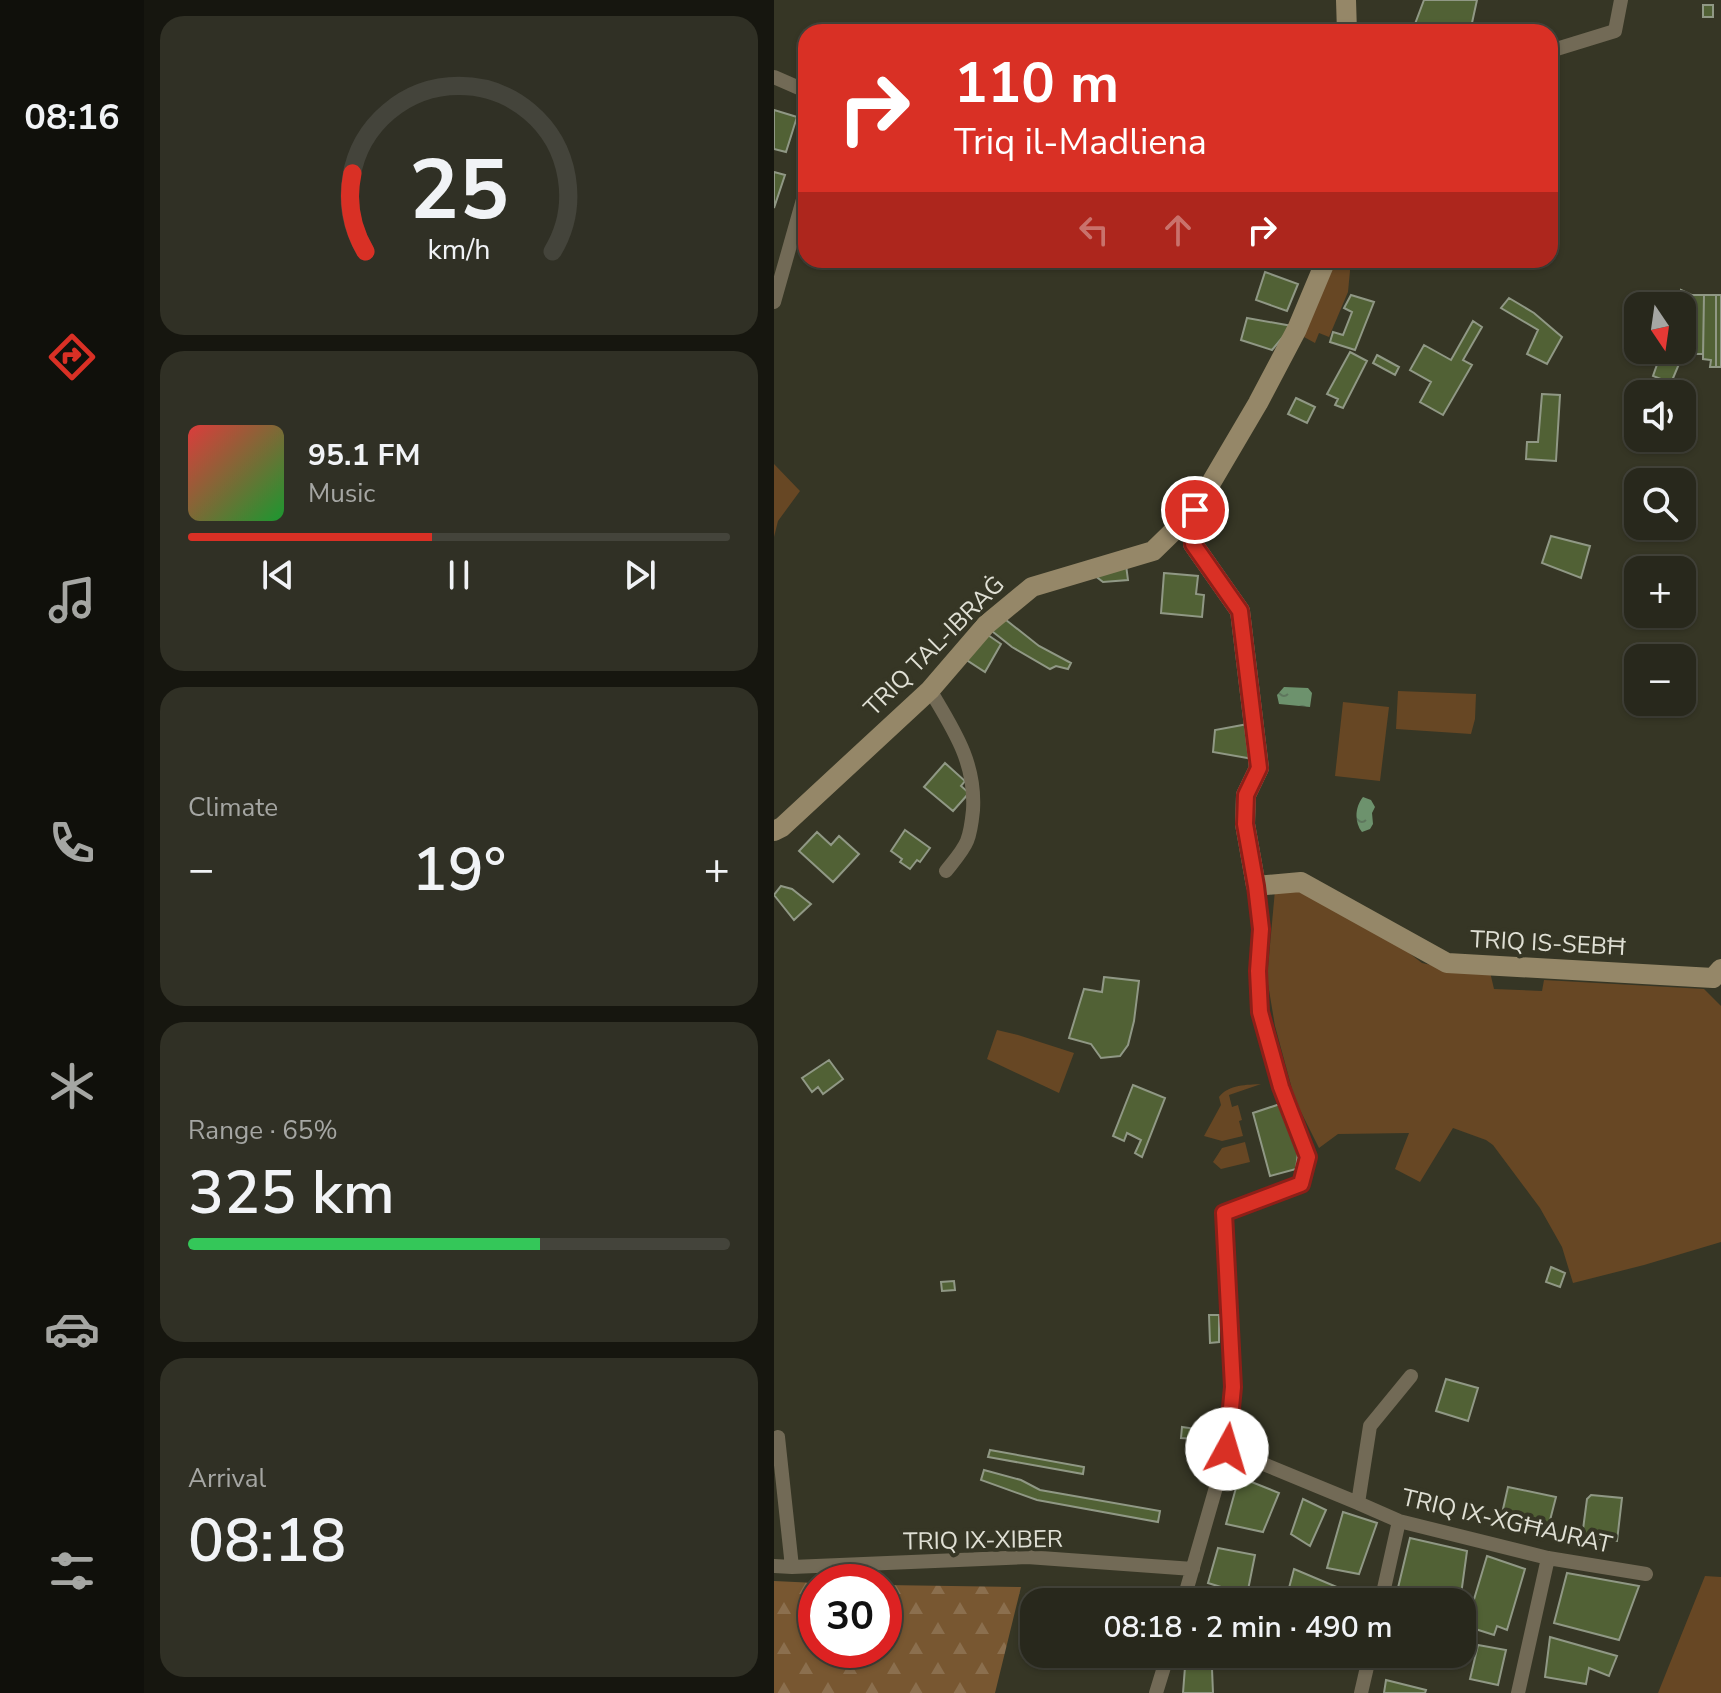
<!DOCTYPE html>
<meta charset="utf-8">
<style>
:root{--surface:#28281c;--page:#303025;--text:#f1f3f6;--muted:#a5a6a3;--line:#44443b;--accent:#d93025}
body{margin:0;font-family:"Nunito Sans",sans-serif;background:var(--page);color:var(--text);height:100vh;display:flex;flex-direction:column;font-size:30px;white-space:nowrap}
*{box-sizing:border-box;margin:0}
p{font-size:26px;color:var(--muted)}
.icon{flex:none;width:44px;height:44px;fill:none;stroke:currentColor;stroke-width:2;stroke-linecap:round;stroke-linejoin:round}
.map{position:relative;flex:1;overflow:hidden}
.side{display:flex;flex-direction:column;gap:16px;padding:16px;background:#16160f;width:630px}
.side>*{flex:none}
.hud{position:absolute;left:24px;top:24px;width:760px;height:244px;border-radius:24px;box-shadow:0 2px 6px #0004,0 0 0 2px var(--line);background:#d93025;color:#fff;overflow:hidden}
.needle{width:52px;rotate:167deg}
.tools{position:absolute;left:850px;top:292px;display:grid;gap:16px}
.tools a{display:grid;place-items:center;width:72px;height:72px;border-radius:16px;background:var(--surface);box-shadow:0 2px 6px #0004,0 0 0 2px var(--line);font-size:40px}
.speed{position:absolute;left:24px;top:1564px;display:flex;gap:16px;font-size:40px;font-weight:700;text-align:center}
.speed>*{display:grid;place-content:center;width:104px;height:104px;border-radius:50%;background:var(--surface);box-shadow:0 2px 6px #0004,0 0 0 2px var(--line);line-height:1}
.speed .limit{border:12px solid #d22;background:#fff;color:#111}
.pin{position:absolute;display:grid;place-items:center;width:68px;height:68px;color:#fff;margin:-34px;border:4px solid #fff;border-radius:50%;box-shadow:0 2px 8px #0007}
.me{position:absolute;width:88px;margin:-44px;rotate:6deg;stroke-linejoin:round;filter:drop-shadow(0 0 6px #0008)}
.turn{display:flex;align-items:center;gap:28px;height:168px;padding:0 24px;font-size:36px}
.turn .icon{width:104px;height:104px;stroke-width:2.5}
.turn b{display:block;font-size:56px;line-height:68px}
.lanes{display:flex;align-items:center;height:76px;padding:0 24px;background:#0003;justify-content:center;gap:40px;direction:ltr}
.lanes .off{opacity:.35}
.big{font-size:60px;font-weight:600;line-height:1.1}
.side .widget{flex:1;display:flex;flex-direction:column;justify-content:center;gap:12px;min-width:0;padding:0 28px;border-radius:24px;background:var(--page)}
.side .dial{align-items:center;gap:0}
.dial svg{height:208px;overflow:visible;fill:none;stroke:var(--line);stroke-width:7;stroke-linecap:round;text-anchor:middle}
.dial text{fill:var(--text);stroke:none}
.song{display:flex;align-items:center;gap:24px}
.cover{width:96px;height:96px;border-radius:12px;background:linear-gradient(135deg,hsl(0 70% 55%),hsl(130 70% 35%))}
.played{height:8px;border-radius:4px;background:linear-gradient(90deg,var(--accent) 45%,var(--line) 45%)}
.keys{display:flex;justify-content:space-around;direction:ltr}
.heat{display:flex;justify-content:space-between;align-items:center;font-size:44px;direction:ltr}
.charge{height:12px;border-radius:6px;background:linear-gradient(90deg,#34c759 65%,var(--line) 0)}
.trip{position:absolute;left:246px;top:1588px;width:456px;height:80px;border-radius:24px;background:var(--surface);box-shadow:0 2px 6px #0004,0 0 0 2px var(--line);font-weight:600;line-height:80px;text-align:center}
main{display:flex;flex:1;min-height:0}
.menu{display:flex;flex-direction:column;width:144px;justify-content:space-around;align-items:center;background:#10100b;color:var(--muted)}
.menu .icon{width:56px;height:56px}
.menu .on{color:var(--accent)}
.menu b{font-size:36px;color:var(--text)}
.map>svg:first-child{display:block}
.green{fill:#674724}
.forest{fill:url(#forest-firs)}
.water{fill:url(#water-ripples)}
.building{fill:#516135;stroke:#909885;stroke-width:2}
.lines{fill:none;stroke-linecap:round;stroke-linejoin:round}
.street{stroke:#726a56;stroke-width:14}
.secondary{stroke:#958768;stroke-width:20}
.route-casing{stroke:#8d1f18;stroke-width:20}
.route{stroke:#d93025;stroke-width:14}
.labels{text-anchor:middle;stroke-width:8;stroke-linejoin:round;paint-order:stroke}
.street-label{font-size:24px;fill:#e0e0d5;stroke:#363625}
</style>
<main>
<nav class="menu">
<b>08:16</b>
<svg class="icon on" aria-label="directions" viewBox="0 0 24 24"><path d="M12 3l9 9-9 9-9-9zM9 14v-3h6M13 9l2 2-2 2"/></svg>
<svg class="icon" aria-label="music" viewBox="0 0 24 24"><path d="M9 18V5l10-2v13"/><circle cx="6" cy="18" r="3"/><circle cx="16" cy="16" r="3"/></svg>
<svg class="icon" aria-label="phone" viewBox="0 0 24 24"><path d="M5 4h4l2 5-3 2q2 4 5 5l2-3 5 2v4C11 20 4 13 5 4z"/></svg>
<svg class="icon" aria-label="climate" viewBox="0 0 24 24"><path d="M12 3v18M4 7l16 10M4 17L20 7"/></svg>
<svg class="icon" aria-label="car" viewBox="0 0 24 24"><path d="M5 17H2v-5l4-1 3-4h7l3 4 3 1v5h-3M9 17h6M6 11h13"/><circle cx="7" cy="17" r="2"/><circle cx="17" cy="17" r="2"/></svg>
<svg class="icon" aria-label="filters" viewBox="0 0 24 24"><path d="M4 7h16M4 17h16"/><circle cx="9" cy="7" r="2"/><circle cx="15" cy="17" r="2"/></svg>
</nav>
<section class="side">
<div class="widget dial"><svg viewBox="0 0 100 80">
<path d="M14 69A42 42 0 1 1 86 69"/>
<path d="M14 69A42 42 0 0 1 9 39" stroke="#d93025"/>
<text x="50" y="56" font-size="32" font-weight="700">25</text>
<text x="50" y="72" font-size="11">km/h</text>
</svg></div>
<div class="widget">
<div class="song"><i class="cover"></i><div><b>95.1 FM</b><p>Music</p></div></div>
<div class="played"></div>
<div class="keys"><svg class="icon" aria-label="previous" viewBox="0 0 24 24"><path d="M18 5L8 12l10 7zM5 5v14"/></svg><svg class="icon" aria-label="pause" viewBox="0 0 24 24"><path d="M8 5v14M16 5v14"/></svg><svg class="icon" aria-label="next" viewBox="0 0 24 24"><path d="M6 5l10 7-10 7zM19 5v14"/></svg></div>
</div>
<div class="widget"><p>Climate</p>
<div class="heat"><a>−</a><b class="big">19°</b><a>+</a></div>
</div>
<div class="widget"><p>Range · 65%</p><b class="big">325 km</b><div class="charge"></div></div>
<div class="widget"><p>Arrival</p><b class="big">08:18</b></div>
</section>
<div class="map">
<svg width="947" height="1693" viewBox="0 0 947 1693">
<defs>
<pattern id="forest-firs" width="22" height="20" patternUnits="userSpaceOnUse" patternTransform="scale(2)"><rect width="22" height="20" fill="#785731"/><path d="M5 1l3.5 6h-7zM16 11l3.5 6h-7z" fill="#8b6f4e"/></pattern>
<pattern id="water-ripples" width="26" height="14" patternUnits="userSpaceOnUse" patternTransform="scale(2)"><rect width="26" height="14" fill="#6d926d"/><path d="M2 4q2-2 4 0t4 0M15 11q2-2 4 0t4 0" fill="none" stroke="#5e765d"/></pattern>
</defs>
<rect width="100%" height="100%" fill="#363625"/>
<path class="green" d="M558 260H577L574 292 555 337 545 333 541 343 530 337Z
M0 464 26 491 4 521 0 537Z
M624 691 702 694 701 719 697 734 622 729Z
M569 702 615 707 606 781 561 776Z
M517 887 607 931 648 963 675 969 716 972 720 989 768 991 770 980 930 989 947 1006V1242L870 1265 799 1283 788 1247 766 1208 719 1145 712 1140 679 1128 646 1182 621 1169 635 1133 564 1134 545 1148 521 1100 501 1026 493 978 501 890Z
M223 1030 244 1035 300 1053 285 1093 213 1059Z
M487 1084 455 1095 458 1107 464 1105 468 1120 465 1121 469 1136 448 1141 430 1136 447 1105 445 1097C455 1084 473 1085 487 1084Z
M471 1142 476 1162 447 1169 439 1162 448 1148Z
M931 1576 947 1577V1693H884Z"/>
<path class="forest" d="M0 1581 42 1583V1650H110V1585L247 1587 221 1693H0Z"/>
<path class="water" d="M510 687 534 688 538 693 536 707 505 704 503 695Z
M589 797 597 800 601 807 598 813 599 824 596 829 588 832C580 822 581 807 589 797Z"/>
<path class="building" d="M650 0H703L696 32H638Z
M929 5H939V17H929Z
M0 110 23 117 12 152 0 149Z
M0 172 11 175 0 208Z
M491 272 524 284 513 311 482 300Z
M907 290 918 295 912 344H908V306H905Z
M577 295 600 302 581 350 556 342 559 332 569 335 578 312 570 308Z
M918 295H930L929 354H918V347L912 344Z
M930 295H942V367H936L937 360 929 359Z
M942 295H947V367H942Z
M735 298 760 313 788 337 773 364 753 354 764 330 727 308Z
M473 318 518 326 498 350 467 340Z
M699 321 708 327 689 360 698 365 669 415 646 402 657 382 636 370 650 345 677 360Z
M576 352 593 361 569 408 561 405 564 399 553 394Z
M603 355 625 367 621 375 599 363Z
M886 356 905 364 897 383 879 376Z
M768 394 786 395 782 461 752 459 753 442H764Z
M522 398 541 407 533 423 514 414Z
M777 536 816 546 807 578 768 563Z
M352 565 354 580 329 582 315 571Z
M390 573 424 576 422 594 430 595 428 617 387 613Z
M227 616 265 646 297 663 294 669 282 666 276 669 238 647 214 628Z
M211 633 227 644 211 672 188 657Z
M474 724 479 759 439 752 441 730Z
M171 763 191 781 187 786 195 793 179 811 150 787Z
M131 830 156 848 146 862 143 860 136 869 126 862 128 859 117 851Z
M43 832 57 845 65 836 85 854 59 882 25 851Z
M7 886 18 889 37 904 20 920 0 895Z
M330 977 365 981 360 1021 354 1045 346 1056 327 1058 317 1044 295 1038 310 989 328 992Z
M55 1060 69 1079 49 1094 44 1087 38 1092 28 1078Z
M359 1085 391 1098 368 1157 361 1153 367 1140 353 1133 350 1141 339 1136Z
M506 1104 525 1145 522 1169 496 1176 479 1113Z
M777 1267 791 1273 786 1287 772 1282Z
M180 1281 181 1290 168 1291 167 1282Z
M435 1315H445V1342L436 1343Z
M672 1379 704 1388 694 1421 662 1411Z
M408 1427 423 1429 422 1439 407 1438Z
M216 1450 310 1467 309 1474 214 1457Z
M210 1470 247 1480 266 1490 386 1511 384 1522 263 1500 207 1480Z
M465 1477 505 1493 489 1532 452 1524Z
M734 1487 782 1497 774 1528 727 1518Z
M817 1495 848 1498 843 1541 808 1537 813 1499Z
M529 1499 552 1510 536 1546 517 1534Z
M569 1512 603 1523 585 1574 553 1568Z
M636 1538 693 1551 686 1602H671L623 1592Z
M444 1548 481 1555 473 1595 434 1583Z
M713 1556 751 1569 733 1630 723 1626 720 1635 692 1626Z
M520 1569 582 1595 580 1602H518L528 1595 515 1588Z
M793 1573 865 1586 845 1640 780 1623Z
M776 1637 843 1656 835 1676 815 1668 812 1684 771 1677Z
M704 1645 732 1650 724 1685 696 1679Z
M411 1667 438 1669 439 1693H409Z
M612 1680 652 1690 651 1693H610Z"/>
<g class="lines">
<path class="street" d="M776 51 841 31 847 0
M0 77 32 91
M0 302 32 189
M156 690C179 729 202 762 199 810 198 820 197 831 193 841 189 851 179 862 172 871
M4 1437 18 1567
M453 1449 584 1503 625 1521 774 1558 872 1574
M584 1503 596 1426 637 1376
M0 1566 18 1567 253 1557 419 1569
M409 1602 453 1449 459 1387 450 1213 527 1184 534 1157 507 1087 486 1012 484 971 487 929 482 886
M607 1602 625 1521
M382 1693 394 1654
M587 1693 596 1654
M744 1693 774 1558"/>
<path class="secondary" d="M572 0 573 32
M421 510 419 544 466 611 485 768 472 795 471 824 482 886 527 882 673 963 939 978 947 969
M0 831 8 827 156 690 212 625 258 587 379 551 421 510 484 403 523 329 552 260"/>
</g>
<g class="lines">
<defs>
<path id="route" d="M421 510 419 544 466 611 485 768 472 795 471 824 482 886 487 929 484 971 486 1012 507 1087 534 1157 527 1184 450 1213 459 1387 453 1449"/>
</defs>
<use href="#route" class="route-casing"/>
<use href="#route" class="route"/>
</g>
<g class="labels">
<g class="street-label">
<text transform="translate(160 646) rotate(-45)" y="8">TRIQ TAL-IBRAĠ</text>
<text transform="translate(774 943) rotate(3)" y="8">TRIQ IS-SEBĦ</text>
<text transform="translate(733 1521) rotate(13)" y="8">TRIQ IX-XGĦAJRAT</text>
<text transform="translate(209 1540) rotate(-1)" y="8">TRIQ IX-XIBER</text>
</g>
</g>
</svg>
<div class="tools">
<a><svg class="needle" viewBox="-14 -14 28 28"><path d="M0-13l5 13h-10z" fill="#e53935"/><path d="M0 13l5-13h-10z" fill="#a5a6a3"/></svg></a>
<a><svg class="icon" aria-label="sound" viewBox="0 0 24 24"><path d="M4 9h4l5-4v14l-5-4H4zM17 9q2 3 0 6"/></svg></a>
<a><svg class="icon" aria-label="search" viewBox="0 0 24 24"><circle cx="10" cy="10" r="6"/><path d="M15 15l6 6"/></svg></a>
<a>+</a>
<a>−</a>
</div>
<div class="speed"><div class="limit">30</div></div>
<div class="pin" style="left:421px;top:510px;background:#d93025"><svg class="icon" aria-label="arrive" viewBox="0 0 24 24"><path d="M6 21V4h12l-3 4 3 4H6"/></svg></div>
<svg class="me" style="left:453px;top:1449px" viewBox="-20 -20 40 40"><circle r="19" fill="#fff"/><path d="M0-13L10 11 0 6-10 11z" fill="#d93025"/></svg>
<div class="trip">08:18 · 2 min · 490 m</div>
<div class="hud">
<div class="turn"><svg class="icon" aria-label="right" viewBox="0 0 24 24"><path d="M7 20v-9h11M14 6l5 5-5 5"/></svg><div><b>110 m</b>Triq il-Madliena</div></div>
<div class="lanes"><svg class="icon off" aria-label="left" viewBox="0 0 24 24"><path d="M17 20v-9H6M10 6l-5 5 5 5"/></svg><svg class="icon off" aria-label="ahead" viewBox="0 0 24 24"><path d="M12 20V5M6 11l6-6 6 6"/></svg><svg class="icon" aria-label="right" viewBox="0 0 24 24"><path d="M7 20v-9h11M14 6l5 5-5 5"/></svg></div>
</div>
</div>
</main>
